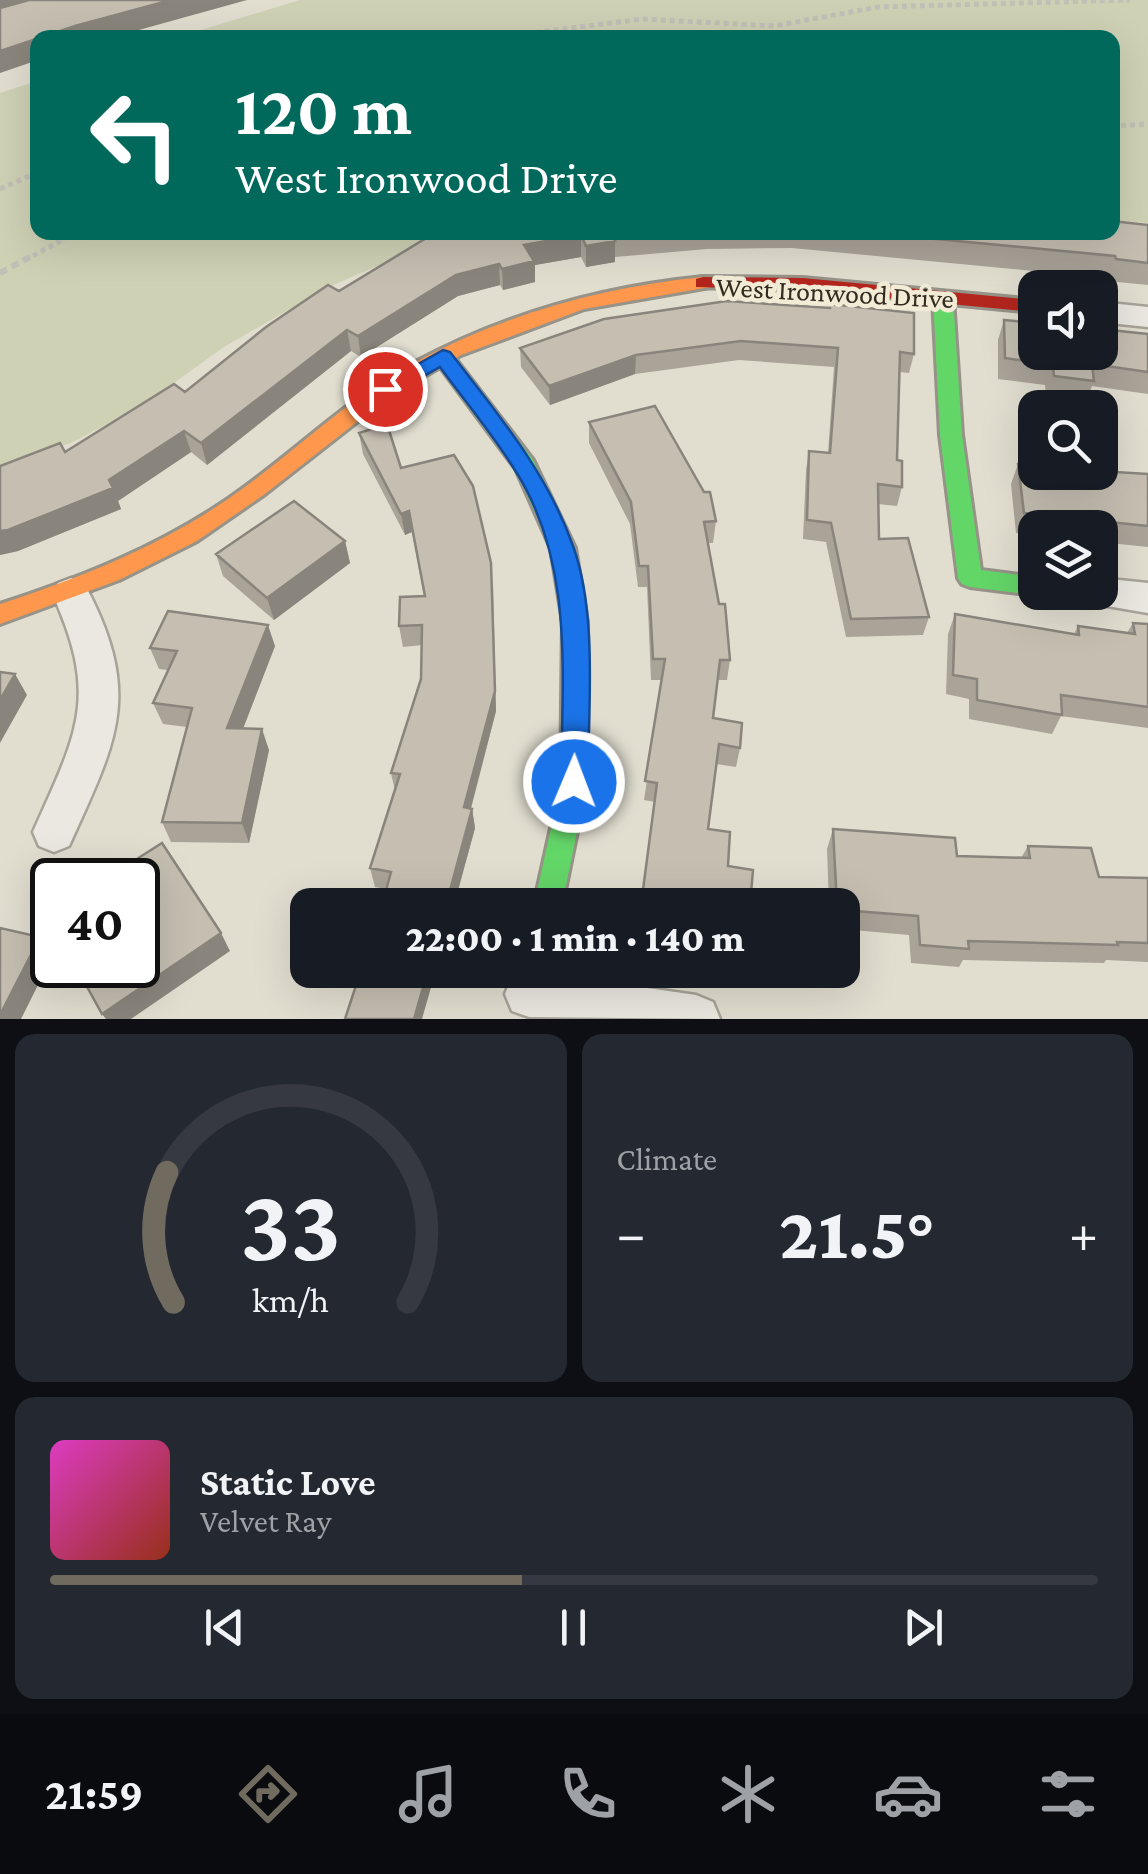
<!DOCTYPE html>
<meta charset="utf-8">
<style>
:root{--surface:#171b24;--page:#242831;--text:#f1f3f6;--muted:#9ea1a6;--line:#363941;--accent:#716a5e}
body{margin:0;font-family:"Crimson Pro",serif;background:var(--page);color:var(--text);height:100vh;display:flex;flex-direction:column;font-size:38px;white-space:nowrap}
*{box-sizing:border-box;margin:0}
p{font-size:32px;color:var(--muted)}
.icon{flex:none;width:55px;height:55px;fill:none;stroke:currentColor;stroke-width:2;stroke-linecap:round;stroke-linejoin:round}
.map{position:relative;height:1019px;overflow:hidden}
.sheet{display:flex;flex-direction:column;gap:15px;padding:15px;background:#0d0f14;flex:1}
.sheet>*{flex:none}
.top-card{position:absolute;left:30px;top:30px;width:1090px;height:210px;border-radius:20px;box-shadow:0 10px 40px #0002;background:#00695c;color:#fff;overflow:hidden}
.buttons{position:absolute;left:1018px;top:270px;display:grid;gap:20px}
.buttons a{display:grid;place-items:center;width:100px;height:100px;border-radius:20px;background:var(--surface);box-shadow:0 10px 40px #0002;font-size:50px}
.speed{position:absolute;left:30px;top:858px;display:flex;gap:20px;font-size:50px;font-weight:700;text-align:center}
.speed>*{display:grid;place-content:center;width:130px;height:130px;border-radius:50%;background:var(--surface);box-shadow:0 10px 40px #0002;line-height:1}
.speed .limit{border:5px solid #111;border-radius:15px;background:#fff;color:#111}
.pin{position:absolute;display:grid;place-items:center;width:85px;height:85px;color:#fff;margin:-42px;border:5px solid #fff;border-radius:50%;box-shadow:0 2px 10px #0007}
.me{position:absolute;width:110px;margin:-55px;rotate:1deg;stroke-linejoin:round;filter:drop-shadow(0 0 8px #0008)}
.turn{display:flex;align-items:center;gap:35px;height:210px;padding:0 40px;font-size:45px}
.turn .icon{width:130px;height:130px;stroke-width:2.5}
.turn b{display:block;font-size:70px;line-height:85px}
.big{font-size:75px;font-weight:800;line-height:1.1}
.sheet .widget{flex:1;display:flex;flex-direction:column;justify-content:center;gap:15px;min-width:0;padding:0 35px;border-radius:20px;background:var(--page)}
.sheet .dial{align-items:center;gap:0}
.dial svg{height:260px;overflow:visible;fill:none;stroke:var(--line);stroke-width:7;stroke-linecap:round;text-anchor:middle}
.dial text{fill:var(--text);stroke:none}
.song{display:flex;align-items:center;gap:30px}
.cover{width:120px;height:120px;border-radius:15px;background:linear-gradient(135deg,hsl(310 70% 55%),hsl(10 70% 35%))}
.played{height:10px;border-radius:5px;background:linear-gradient(90deg,var(--accent) 45%,var(--line) 45%)}
.keys{display:flex;justify-content:space-around;direction:ltr}
.heat{display:flex;justify-content:space-between;align-items:center;font-size:55px;direction:ltr}
.sheet .tiles{flex:1;display:grid;gap:15px;grid-template-columns:1fr 1fr}
.widget:last-child{grid-column:span 2}
.trip{position:absolute;left:290px;top:888px;width:570px;height:100px;border-radius:20px;background:var(--surface);box-shadow:0 10px 40px #0002;font-weight:800;line-height:100px;text-align:center}
.tabs{display:flex;height:160px;justify-content:space-around;align-items:center;background:#090b0e;color:var(--muted)}
.tabs .icon{width:70px;height:70px}
.tabs .current{color:var(--accent)}
.tabs b{font-size:45px;color:var(--text)}
.map>svg:first-child{display:block}
.green{fill:#ced1b4}
.lines{fill:none;stroke-linecap:round;stroke-linejoin:round}
.street-casing{stroke:#a7a398;stroke-width:5}
.fast-casing{stroke:#979388;stroke-width:6}
.slow-casing{stroke:#979388;stroke-width:6}
.jam-casing{stroke:#979388;stroke-width:6}
.path-far1{stroke:#c2bfb7;stroke-width:5;stroke-dasharray:5 4;stroke-linecap:butt}
.path{stroke:#c2bfb7;stroke-width:6;stroke-dasharray:8 5;stroke-linecap:butt}
.street{fill:#eae8e0;fill-rule:evenodd}
.fast{fill:#63d668;fill-rule:evenodd}
.slow{fill:#ff974d;fill-rule:evenodd}
.jam{fill:#b3261e;fill-rule:evenodd}
.wall{fill:#a9a398}
.shaded-wall{fill:#8a857c}
.building{fill:#c5beb1;stroke:#8a857c;stroke-width:2.5}
.route{fill:#1a73e8;stroke:#114b97;stroke-width:2.5}
.labels{text-anchor:middle;stroke-width:9;stroke-linejoin:round;paint-order:stroke}
.street-label{font-size:28px;fill:#352c21;stroke:#f2ecd6}
</style>
<div class="map">
<svg width="1148" height="1019" viewBox="0 0 1148 1019">
<rect width="100%" height="100%" fill="#e1ded0"/>
<path class="green" d="M300 0H1148V223L1113 220 1112 38 178 37Z
M37 81 38 232 470 233 417 249 326 288 224 347 143 405 71 443 0 466V93Z"/>
<g class="lines">
<defs>
<path id="street" d="M1100 302 1148 307V327L1100 322Z
M71 578 84 583C143 694 118 738 69 846L54 852 39 846 33 832C77 733 100 698 52 593L58 583Z
M1100 578 1148 583V613L1084 602 1079 592H1100Z
M529 971 696 995 713 1002 720 1019 529 1017 512 1011 505 994 512 977Z"/>
<path id="fast" d="M943 292 953 298 962 435 981 570 1035 577V592H1043L1035 595 970 587 962 584 958 578 940 435 933 298Z
M443 350 450 352 533 460 575 548 587 622V783L562 905H534L561 783 563 622 551 548 516 469 433 357Z"/>
<path id="slow" d="M703 277 710 279V287L584 309 461 355 390 396 265 494 197 541 119 580 0 624V604C80 578 158 547 228 499 291 456 345 400 412 364 502 315 601 287 703 277Z"/>
<path id="jam" d="M703 277 803 278 1035 300V312L803 290 696 287V279Z"/>
</defs>
<use href="#street" class="street-casing"/>
<use href="#fast" class="fast-casing"/>
<use href="#slow" class="slow-casing"/>
<use href="#jam" class="jam-casing"/>
<path class="path-far1" d="M491 38 643 19 774 26 878 7 1130 0
M1112 126 1148 124
M0 189 38 172
M25 260 77 232"/>
<path class="path" d="M0 273 30 257"/>
<use href="#street" class="street"/>
<use href="#fast" class="fast"/>
<use href="#slow" class="slow"/>
<use href="#jam" class="jam"/>
</g>
<path class="wall" d="M1148 225V285L1107 281V278L792 248 707 249 615 257V262L586 267 581 257 535 265V282L503 290 500 285 458 296 361 357 351 351 207 465 191 452 118 501 121 509 18 551 0 555V466L65 452 185 392 339 291 446 232H1112Z
M604 319 914 354 909 373 900 372 897 460 902 487 897 506 878 504 879 539 929 617 923 635 846 637 826 542 803 539 806 470 809 451 828 453 834 367 739 360 635 374 550 405 521 367 520 348Z
M1004 320 1148 334V394L1092 386 1086 402 1046 396 1045 385 998 379V340Z
M589 422 716 521 713 543H708L730 660 727 680H718L713 718 740 748 736 767 716 764 708 829 750 905 655 802 644 800 662 680H651L647 587H638L630 524 589 443Z
M359 433 401 468 493 584 496 711 471 809H472L475 828 454 905H382L387 889 375 887 370 868 395 791 391 773 421 679 422 645 403 647 399 626 424 596 412 532 405 535 363 454Z
M1018 464 1148 474V547L1100 542V528H1035V535L1016 533 1011 484Z
M345 541 350 563 274 620 223 576 216 554Z
M955 614 1074 634 1078 626 1127 633 1133 623 1148 624V728L1061 716 1052 734 969 719V699L946 694 948 634Z
M275 646 243 729 269 750 249 843 171 842 162 822 187 727 163 724 153 703 168 670 159 669 150 648Z
M833 829 957 856 1021 858 1028 846 1099 877 1148 878V962L1106 960 1104 963 963 960 959 967 911 963 909 935 842 929V905H829L827 849Z"/>
<path class="shaded-wall" d="M0 0H27L0 8Z
M171 0H247L110 38H39L75 26Z
M38 38V60L0 73V51Z
M581 235V257L535 265V282L503 290 502 269 524 245Z
M615 241V262L586 267V246Z
M499 264 500 285 458 296 361 357 358 336 456 275Z
M347 330 351 351 207 465 201 443Z
M636 355 635 374 550 405 549 386Z
M184 431 191 452 118 501 121 509 18 551 0 555V531Z
M409 511 412 532 405 535 401 514Z
M345 541 350 563 274 620 267 598Z
M491 563 496 711 466 826 464 807Z
M268 625 275 646 235 749 227 728Z
M15 674 27 695 0 743V700Z
M262 729 269 750 249 843 242 823Z
M472 809 475 828 454 905H446Z
M221 933 230 951 131 1019H106L102 1014Z
M40 937 52 954V957L21 1019H0V1015Z
M428 970H436L422 1019H414Z"/>
<path class="building" d="M29 0H171L75 26 0 51V8Z
M1112 221 1148 225V263L1116 259 1115 256 862 232H1112Z
M446 232H648L612 236 615 241 586 246 581 235 524 245 534 261 502 269 499 264 456 275 358 336 347 330 201 443 184 431 109 480 113 488 8 530 0 531V466L60 443 65 452 174 384 185 392 266 327 328 285 339 291 428 237Z
M727 301 830 308V304L914 313V354L900 352 897 460 902 461V487L878 484 879 539 908 538 929 617 851 619 831 523 807 520 809 451 830 453 838 348 741 341 636 355 549 386 520 348 604 319Z
M1004 320 1035 323V352H1100V329L1148 334V372L1092 364 1094 381 1054 376 1053 365 1005 358Z
M655 406 704 492H710L716 521 704 522 719 604H725L730 660H720L713 718 742 723 740 748 719 744 708 829 730 832 728 866 753 870 750 905H641L657 783 645 781 665 659H653L648 566H639L631 502 589 422Z
M387 424 401 468 454 455 473 486 491 563 495 691 464 807 472 809 446 905H382L391 872 370 868 400 774 391 773 421 679 422 625 399 626 400 597 425 596 409 511 401 514 359 433Z
M1018 464 1035 465V472H1100V471L1148 474V526L1024 513Z
M294 501 345 541 267 598 216 554Z
M168 611 268 625 227 728 262 729 242 823 162 822 192 708 153 703 177 651 150 648Z
M955 614 1079 635 1078 626 1135 634 1133 623 1148 624V707L1061 695 1062 715 977 700V679L953 675Z
M0 672 15 674 0 700Z
M833 829 955 838 957 856 1030 858 1028 846 1091 848 1099 877 1148 878V943L1117 942 1118 945 968 941 969 949 920 945 918 916 842 910V905H837Z
M162 843 221 933 102 1014 75 965H138V880H124L118 871Z
M0 928 40 937 0 1015Z
M361 970H428L414 1019H345Z"/>
<path class="route" d="M443 350 450 352C497 413 547 472 573 546 598 614 588 710 588 782L584 791 574 795 565 791 561 782C562 675 575 561 513 467 491 432 464 400 440 367L392 394H377L374 389Z"/>
<g class="labels">
<g class="street-label">
<text transform="translate(835 292) rotate(3)" y="10">West Ironwood Drive</text>
</g>
</g>
</svg>
<div class="buttons">
<a><svg class="icon" aria-label="sound" viewBox="0 0 24 24"><path d="M4 9h4l5-4v14l-5-4H4zM17 9q2 3 0 6"/></svg></a>
<a><svg class="icon" aria-label="search" viewBox="0 0 24 24"><circle cx="10" cy="10" r="6"/><path d="M15 15l6 6"/></svg></a>
<a><svg class="icon" aria-label="layers" viewBox="0 0 24 24"><path d="M12 4l9 5-9 5-9-5zM3 14l9 5 9-5"/></svg></a>
</div>
<div class="speed"><div class="limit">40</div></div>
<div class="pin" style="left:385px;top:389px;background:#d93025"><svg class="icon" aria-label="arrive" viewBox="0 0 24 24"><path d="M6 21V4h12l-3 4 3 4H6"/></svg></div>
<svg class="me" style="left:574px;top:782px" viewBox="-20 -20 40 40"><circle r="17" fill="#1a73e8" stroke="#fff" stroke-width="3"/><path d="M0-11L8 9 0 5-8 9z" fill="#fff"/></svg>
<div class="trip">22:00 · 1 min · 140 m</div>
<div class="top-card">
<div class="turn"><svg class="icon" aria-label="left" viewBox="0 0 24 24"><path d="M17 20v-9H6M10 6l-5 5 5 5"/></svg><div><b>120 m</b>West Ironwood Drive</div></div>
</div>
</div>
<section class="sheet">
<div class="tiles">
<div class="widget dial"><svg viewBox="0 0 100 80">
<path d="M14 69A42 42 0 1 1 86 69"/>
<path d="M14 69A42 42 0 0 1 12 29" stroke="#716a5e"/>
<text x="50" y="56" font-size="32" font-weight="700">33</text>
<text x="50" y="72" font-size="11">km/h</text>
</svg></div>
<div class="widget"><p>Climate</p>
<div class="heat"><a>−</a><b class="big">21.5°</b><a>+</a></div>
</div>
<div class="widget">
<div class="song"><i class="cover"></i><div><b>Static Love</b><p>Velvet Ray</p></div></div>
<div class="played"></div>
<div class="keys"><svg class="icon" aria-label="previous" viewBox="0 0 24 24"><path d="M18 5L8 12l10 7zM5 5v14"/></svg><svg class="icon" aria-label="pause" viewBox="0 0 24 24"><path d="M8 5v14M16 5v14"/></svg><svg class="icon" aria-label="next" viewBox="0 0 24 24"><path d="M6 5l10 7-10 7zM19 5v14"/></svg></div>
</div>
</div>
</section>
<nav class="tabs">
<b>21:59</b>
<svg class="icon current" aria-label="directions" viewBox="0 0 24 24"><path d="M12 3l9 9-9 9-9-9zM9 14v-3h6M13 9l2 2-2 2"/></svg>
<svg class="icon" aria-label="music" viewBox="0 0 24 24"><path d="M9 18V5l10-2v13"/><circle cx="6" cy="18" r="3"/><circle cx="16" cy="16" r="3"/></svg>
<svg class="icon" aria-label="phone" viewBox="0 0 24 24"><path d="M5 4h4l2 5-3 2q2 4 5 5l2-3 5 2v4C11 20 4 13 5 4z"/></svg>
<svg class="icon" aria-label="climate" viewBox="0 0 24 24"><path d="M12 3v18M4 7l16 10M4 17L20 7"/></svg>
<svg class="icon" aria-label="car" viewBox="0 0 24 24"><path d="M5 17H2v-5l4-1 3-4h7l3 4 3 1v5h-3M9 17h6M6 11h13"/><circle cx="7" cy="17" r="2"/><circle cx="17" cy="17" r="2"/></svg>
<svg class="icon" aria-label="filters" viewBox="0 0 24 24"><path d="M4 7h16M4 17h16"/><circle cx="9" cy="7" r="2"/><circle cx="15" cy="17" r="2"/></svg>
</nav>
